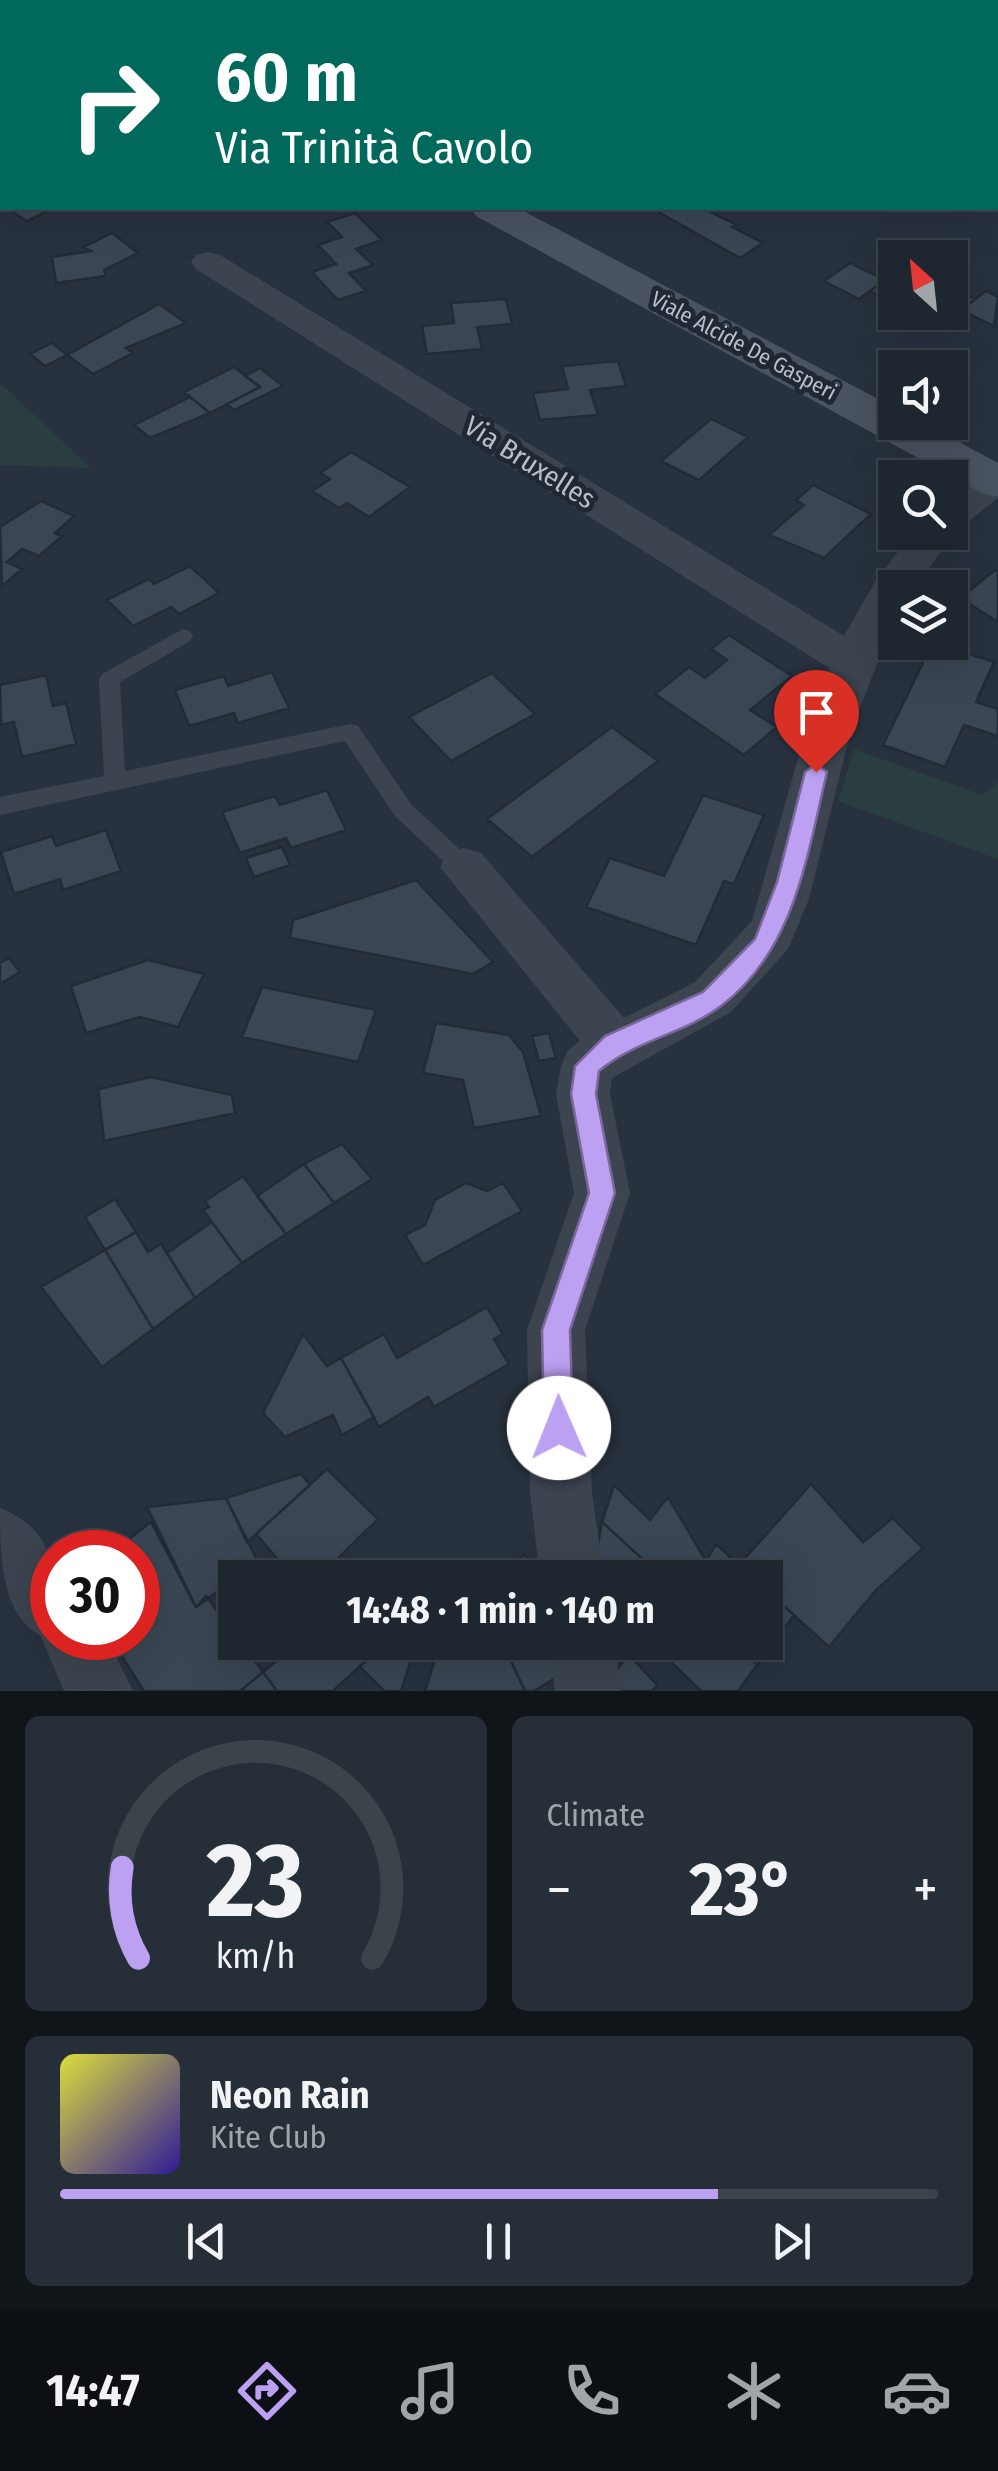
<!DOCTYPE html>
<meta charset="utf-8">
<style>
:root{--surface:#1e262f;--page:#262e37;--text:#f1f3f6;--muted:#a1a5aa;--line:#3c434b;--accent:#bca0f2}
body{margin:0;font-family:"Fira Sans Condensed",sans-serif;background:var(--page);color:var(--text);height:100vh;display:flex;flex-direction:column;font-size:38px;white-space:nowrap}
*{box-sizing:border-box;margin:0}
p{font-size:32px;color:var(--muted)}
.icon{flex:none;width:55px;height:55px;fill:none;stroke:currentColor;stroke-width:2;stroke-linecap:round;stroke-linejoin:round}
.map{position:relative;height:1691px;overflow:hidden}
.sheet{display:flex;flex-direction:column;gap:25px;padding:25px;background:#10151a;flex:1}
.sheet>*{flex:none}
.banner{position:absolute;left:0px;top:0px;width:1000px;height:210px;box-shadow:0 10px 40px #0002,0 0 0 2px var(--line);background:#00695c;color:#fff;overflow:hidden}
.needle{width:65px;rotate:333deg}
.tools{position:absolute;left:878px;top:240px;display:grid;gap:20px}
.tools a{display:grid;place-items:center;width:90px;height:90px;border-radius:0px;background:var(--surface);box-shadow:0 10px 40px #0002,0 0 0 2px var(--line);font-size:50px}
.speed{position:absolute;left:30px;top:1530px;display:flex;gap:20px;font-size:50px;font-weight:700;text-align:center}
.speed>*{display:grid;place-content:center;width:130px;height:130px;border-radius:50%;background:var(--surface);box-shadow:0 10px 40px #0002,0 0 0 2px var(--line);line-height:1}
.speed .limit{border:15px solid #d22;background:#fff;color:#111}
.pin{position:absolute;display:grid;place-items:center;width:85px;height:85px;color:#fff;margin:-102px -42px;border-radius:50% 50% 50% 0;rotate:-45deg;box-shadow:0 0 10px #0007}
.pin .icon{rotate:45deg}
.me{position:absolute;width:110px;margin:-55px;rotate:359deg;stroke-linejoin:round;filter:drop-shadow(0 0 8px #0008)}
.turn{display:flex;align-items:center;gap:35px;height:210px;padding:0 50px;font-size:45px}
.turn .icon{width:130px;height:130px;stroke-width:2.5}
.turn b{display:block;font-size:70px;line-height:85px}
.big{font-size:75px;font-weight:700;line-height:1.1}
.sheet .widget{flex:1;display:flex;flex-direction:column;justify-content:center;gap:15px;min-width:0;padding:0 35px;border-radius:15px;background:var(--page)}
.sheet .dial{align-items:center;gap:0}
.dial svg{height:260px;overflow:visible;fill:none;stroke:var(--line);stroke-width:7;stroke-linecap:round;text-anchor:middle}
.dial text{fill:var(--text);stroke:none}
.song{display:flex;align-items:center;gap:30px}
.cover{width:120px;height:120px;border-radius:15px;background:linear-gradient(135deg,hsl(60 70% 55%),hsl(250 70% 35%))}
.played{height:10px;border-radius:5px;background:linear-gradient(90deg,var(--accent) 75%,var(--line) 75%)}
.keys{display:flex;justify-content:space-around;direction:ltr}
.heat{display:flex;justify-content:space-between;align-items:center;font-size:55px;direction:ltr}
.sheet .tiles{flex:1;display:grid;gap:25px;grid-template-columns:1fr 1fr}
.widget:last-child{grid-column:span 2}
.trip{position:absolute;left:218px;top:1560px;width:565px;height:100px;border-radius:0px;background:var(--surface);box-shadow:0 10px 40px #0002,0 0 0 2px var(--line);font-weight:700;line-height:100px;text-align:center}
.tab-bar{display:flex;height:160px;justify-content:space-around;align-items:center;background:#0c0f13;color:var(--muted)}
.tab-bar .icon{width:70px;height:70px}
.tab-bar .active{color:var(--accent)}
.tab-bar b{font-size:45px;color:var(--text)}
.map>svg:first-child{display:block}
.green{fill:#2a3d40}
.building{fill:#3a4654;stroke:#222b36;stroke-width:2.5}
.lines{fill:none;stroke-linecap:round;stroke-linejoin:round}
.service{fill:#3c444f;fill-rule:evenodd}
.minor{fill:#3c444f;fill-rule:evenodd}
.secondary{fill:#4a5361;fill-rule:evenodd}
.route{fill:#bca0f2;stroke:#7a689d;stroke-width:2.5}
.labels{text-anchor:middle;stroke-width:10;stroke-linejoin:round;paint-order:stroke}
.far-street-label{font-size:22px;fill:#b8bfc9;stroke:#202834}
.street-label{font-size:28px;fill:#b8bfc9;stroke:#202834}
</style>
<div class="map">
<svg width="998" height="1691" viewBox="0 0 998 1691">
<rect width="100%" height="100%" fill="#28323f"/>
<path class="green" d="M0 383 91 468 0 465Z
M854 749 983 795 998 782V859L838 801Z"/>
<path class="building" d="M6 208H54L27 221Z
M702 208 737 225 732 227 763 243 740 258 653 209Z
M355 213 382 240 356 249 373 265 349 273 366 291 338 300 312 272 336 264 318 245 342 237 327 222Z
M112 233 138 253 104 270 106 276 56 283 52 257 91 251 84 247Z
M850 263 885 280 859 299 824 281Z
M894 274 895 304 870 291 885 280Z
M950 287 975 299 949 318 937 312H950Z
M986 291 998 297 994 326 961 310Z
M506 299 512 324 477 327 482 349 427 354 422 326 454 323 451 303Z
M159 304 186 323 126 348 133 353 93 374 67 355Z
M52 343 67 355 45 366 30 354Z
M618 361 626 386 590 390 598 415 540 420 533 393 568 389 562 366Z
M234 367 260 387 210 413 184 392Z
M260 368 283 386 234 410 227 404 260 387 245 376Z
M190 397 210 413 150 438 134 425Z
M711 419 748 437 699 480 661 461Z
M351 452 410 487 369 517 347 503 339 508 312 491 330 479 320 473Z
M813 485 871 514 824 558 769 535 804 505 796 500Z
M41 501 74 516 55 533 62 536 39 556 22 549 7 562 22 569 2 586 0 527Z
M190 566 219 593 179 614 171 607 133 626 107 600 149 579 154 584Z
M995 570 998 572V622L960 598Z
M729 635 792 676 750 710 777 727 744 755 655 694 689 667 705 678 727 660 711 649Z
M933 642 994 662 976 702 998 709V736L964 725 945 767 883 745Z
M272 672 289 708 238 723 234 713 189 726 175 690 224 676 228 686Z
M492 673 535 714 451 761 409 717Z
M46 675 53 706 66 703 76 744 22 757 14 722 1 725 0 685Z
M612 727 658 761 532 857 487 819Z
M327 790 346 830 291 848 286 838 240 853 222 812 275 796 280 805Z
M703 795 764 815 734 884 724 881 696 945 586 907 610 858 664 876Z
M106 830 121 871 63 890 60 879 14 894 1 852 52 836 56 846Z
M282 847 290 865 254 877 246 858Z
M416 880 493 962 473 974 290 938 293 920Z
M9 958 20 972 0 984V963Z
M148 960 204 974 178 1027 140 1017 86 1033 71 986Z
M262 987 376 1010 358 1062 242 1037Z
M436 1023 509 1035 523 1052 541 1116 474 1128 463 1080 423 1073Z
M549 1033 556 1058 539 1061 532 1036Z
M151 1077 232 1095 235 1113 104 1141 98 1089Z
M342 1144 372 1179 334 1203 304 1164Z
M304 1164 334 1203 286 1234 257 1196Z
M243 1176 286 1234 242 1263 203 1210 209 1207 205 1201Z
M466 1183 487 1191 503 1183 522 1211 423 1265 405 1235 425 1225 435 1200Z
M115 1199 136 1232 105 1250 85 1217Z
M212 1222 242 1263 195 1298 167 1253Z
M136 1232 148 1252 161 1244 195 1298 153 1329 105 1250Z
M105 1250 153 1329 102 1367 41 1287Z
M487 1307 503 1334 494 1339 509 1364 434 1407 428 1397 379 1427 341 1358 384 1334 397 1358Z
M303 1334 327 1366 341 1358 374 1417 342 1435 333 1415 285 1437 263 1413Z
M327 1469 378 1519 331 1565 341 1578H294L256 1534Z
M301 1474 310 1485 247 1542 226 1498Z
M811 1484 863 1542 893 1518 923 1548 875 1591 829 1647 765 1589V1578H753L739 1565Z
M614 1485 650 1520 668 1497 706 1561 716 1544 753 1578H663L602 1522Z
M226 1498 258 1562 196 1607 147 1507Z
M151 1522 196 1607 206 1596 235 1635V1642H241L263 1672 240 1691H144L110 1638H138V1552H112Z
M602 1522 663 1578H592Z
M524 1554 543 1578H505Z
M765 1589 794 1615 757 1665 733 1642H765Z
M300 1642H386L333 1691H277L263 1672Z
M386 1642 412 1656 401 1691H384L360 1667Z
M559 1642 565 1672 534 1691H525L503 1644Z
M650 1642H733L757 1665 738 1691H701Z
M503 1644 525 1691H425L437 1653 474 1657Z
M629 1655 657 1685 652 1691H598Z
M263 1672 277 1691H240Z"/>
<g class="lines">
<path class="service" d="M183 629 190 631 193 636 190 641 120 682 125 771 350 724 358 726 411 804 472 861 475 867 472 873H456L395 816 345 741 0 815V797L104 776 99 679 102 674Z"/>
<path class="minor" d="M805 0H836L837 2H806Z
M0 112H2V131H0Z
M208 252 220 255 844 636 875 582 913 532H950V497L980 471 998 468V498L956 531 914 588H895V619L851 730 809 899 788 949 731 1012 612 1078 610 1094 630 1193 585 1330 592 1492 604 1578H540L530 1492 527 1330 574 1193 556 1094 561 1066 568 1050 580 1041 440 867 447 853 464 848 481 853 624 1018 695 982 752 921 806 730 829 668 196 269 191 262 196 255Z
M0 1508C64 1534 52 1580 52 1638H107L133 1691H64L40 1635C0 1615 0 1551 0 1508Z
M548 1642H614L621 1691H555Z"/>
<path class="secondary" d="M0 0H28L30 2H2V10Z
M471 208H518L895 408V422H922L998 463V497L982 493 476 216Z"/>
</g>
<path class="route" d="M816 764 827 772C807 856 795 950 721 1006 684 1034 636 1040 599 1071L596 1094 615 1193 570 1330 573 1428 569 1438 559 1442 549 1438 544 1428 542 1330 589 1193 571 1094 575 1066 605 1036 703 992 755 939 777 882 805 772Z"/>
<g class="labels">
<g class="far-street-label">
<text transform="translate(744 345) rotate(28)" y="8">Viale Alcide De Gasperi</text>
</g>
<g class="street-label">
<text transform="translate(530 462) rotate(32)" y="10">Via Bruxelles</text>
</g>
</g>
</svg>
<div class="tools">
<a><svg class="needle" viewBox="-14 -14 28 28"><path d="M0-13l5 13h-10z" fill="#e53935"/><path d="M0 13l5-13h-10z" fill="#a1a5aa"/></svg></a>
<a><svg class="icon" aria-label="sound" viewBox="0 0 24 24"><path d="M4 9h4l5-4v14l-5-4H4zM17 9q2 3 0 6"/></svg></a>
<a><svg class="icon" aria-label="search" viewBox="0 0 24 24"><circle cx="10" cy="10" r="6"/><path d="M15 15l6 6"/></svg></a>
<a><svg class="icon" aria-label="layers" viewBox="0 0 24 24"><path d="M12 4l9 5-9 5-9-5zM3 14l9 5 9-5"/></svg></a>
</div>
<div class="speed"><div class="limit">30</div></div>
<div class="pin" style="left:816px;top:772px;background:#d93025"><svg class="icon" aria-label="arrive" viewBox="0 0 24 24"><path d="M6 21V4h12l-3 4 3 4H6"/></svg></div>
<svg class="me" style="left:559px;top:1428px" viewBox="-20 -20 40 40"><circle r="19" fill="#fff"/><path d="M0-13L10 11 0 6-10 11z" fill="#bca0f2"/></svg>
<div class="trip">14:48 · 1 min · 140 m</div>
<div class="banner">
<div class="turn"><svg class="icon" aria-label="right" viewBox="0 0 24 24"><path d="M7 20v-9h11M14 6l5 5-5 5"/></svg><div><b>60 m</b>Via Trinità Cavolo</div></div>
</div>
</div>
<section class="sheet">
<div class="tiles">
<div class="widget dial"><svg viewBox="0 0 100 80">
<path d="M14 69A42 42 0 1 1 86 69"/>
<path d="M14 69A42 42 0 0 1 9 41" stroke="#bca0f2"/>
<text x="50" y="56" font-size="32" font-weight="700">23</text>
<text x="50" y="72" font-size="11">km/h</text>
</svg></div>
<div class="widget"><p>Climate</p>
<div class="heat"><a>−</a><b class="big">23°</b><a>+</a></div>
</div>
<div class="widget">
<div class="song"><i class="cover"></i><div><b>Neon Rain</b><p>Kite Club</p></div></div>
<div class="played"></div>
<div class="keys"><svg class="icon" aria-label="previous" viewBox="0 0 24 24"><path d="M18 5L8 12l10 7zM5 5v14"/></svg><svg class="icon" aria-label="pause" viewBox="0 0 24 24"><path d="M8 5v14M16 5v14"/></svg><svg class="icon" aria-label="next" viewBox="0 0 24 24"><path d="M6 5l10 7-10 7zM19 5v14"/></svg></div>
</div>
</div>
</section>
<nav class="tab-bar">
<b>14:47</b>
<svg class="icon active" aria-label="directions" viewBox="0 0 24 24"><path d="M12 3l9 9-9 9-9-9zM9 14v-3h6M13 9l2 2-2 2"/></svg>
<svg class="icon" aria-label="music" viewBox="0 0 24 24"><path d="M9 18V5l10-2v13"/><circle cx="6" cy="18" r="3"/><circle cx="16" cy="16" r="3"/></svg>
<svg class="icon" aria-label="phone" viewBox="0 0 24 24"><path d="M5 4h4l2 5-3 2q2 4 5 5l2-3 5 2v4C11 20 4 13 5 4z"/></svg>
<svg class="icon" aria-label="climate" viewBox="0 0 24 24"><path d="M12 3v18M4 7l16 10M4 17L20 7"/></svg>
<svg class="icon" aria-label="car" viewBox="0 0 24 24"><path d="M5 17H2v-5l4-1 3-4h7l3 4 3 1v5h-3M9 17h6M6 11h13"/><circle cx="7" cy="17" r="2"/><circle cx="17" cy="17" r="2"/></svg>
</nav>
